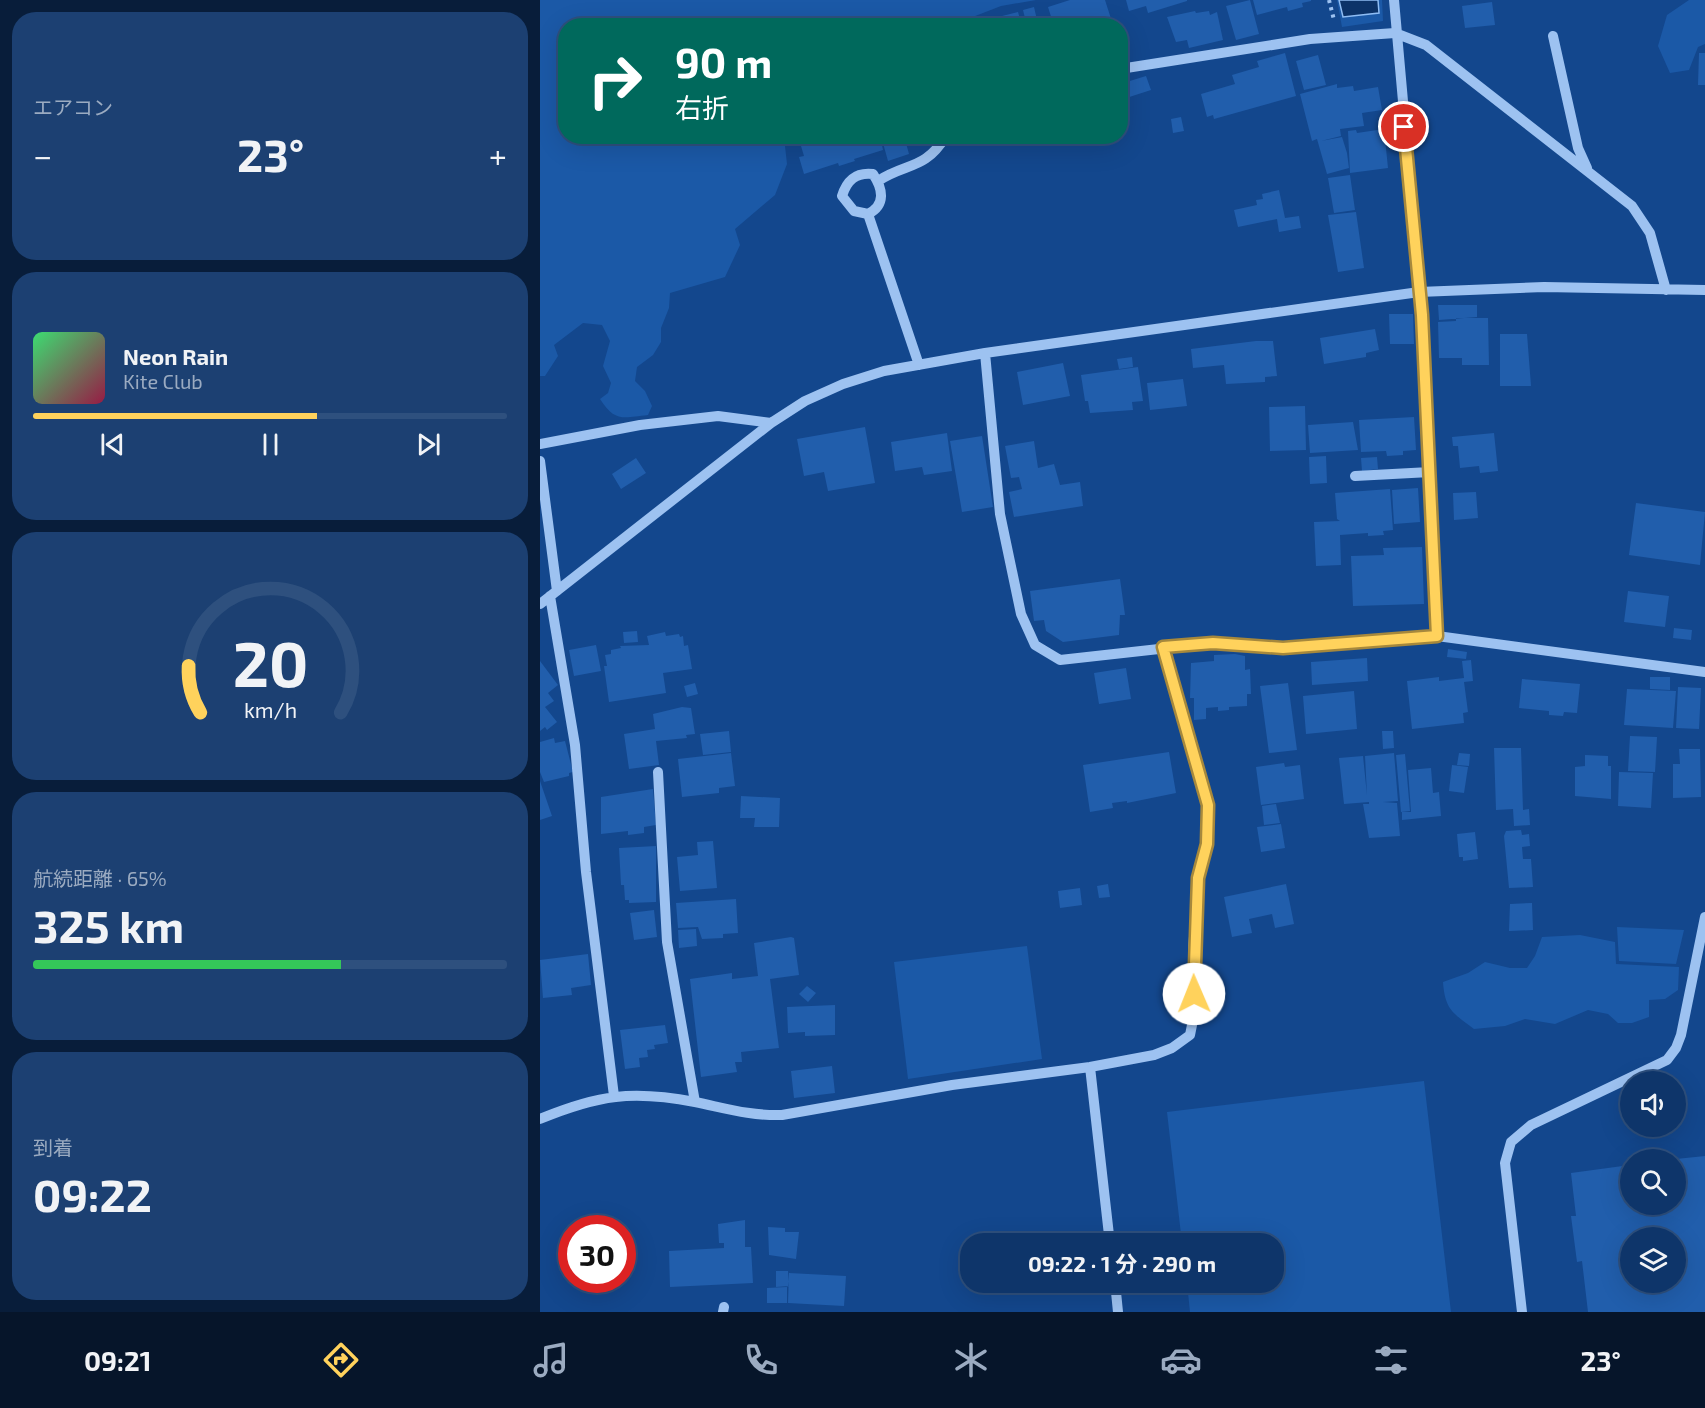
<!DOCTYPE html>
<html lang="ja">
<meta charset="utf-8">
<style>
:root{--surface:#0e356a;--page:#1c4072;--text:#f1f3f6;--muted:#9babc1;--line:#2e507e;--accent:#ffd25c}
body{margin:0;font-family:"Exo 2","Noto Sans JP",sans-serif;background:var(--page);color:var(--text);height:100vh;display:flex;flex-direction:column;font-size:22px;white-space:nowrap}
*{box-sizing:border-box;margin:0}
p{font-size:20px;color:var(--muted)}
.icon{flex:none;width:33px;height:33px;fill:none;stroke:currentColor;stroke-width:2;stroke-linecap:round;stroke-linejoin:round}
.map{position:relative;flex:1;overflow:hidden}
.sheet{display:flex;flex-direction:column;gap:12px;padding:12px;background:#081d3a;width:540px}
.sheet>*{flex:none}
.banner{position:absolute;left:18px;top:18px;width:570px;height:126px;border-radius:24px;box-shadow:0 6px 24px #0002,0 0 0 2px var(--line);background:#00695c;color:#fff;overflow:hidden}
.fabs{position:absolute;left:1080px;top:1071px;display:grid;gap:12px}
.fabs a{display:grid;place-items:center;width:66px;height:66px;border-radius:50%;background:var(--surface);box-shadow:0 6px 24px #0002,0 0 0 2px var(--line);font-size:30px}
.speed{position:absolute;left:18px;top:1215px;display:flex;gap:12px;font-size:30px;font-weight:700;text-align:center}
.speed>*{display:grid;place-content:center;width:78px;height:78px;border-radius:50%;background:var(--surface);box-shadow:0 6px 24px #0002,0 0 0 2px var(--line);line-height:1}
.speed .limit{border:9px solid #d22;background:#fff;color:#111}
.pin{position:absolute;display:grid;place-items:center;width:51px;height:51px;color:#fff;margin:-26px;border:3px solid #fff;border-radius:50%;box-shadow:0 2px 6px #0007}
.me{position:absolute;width:66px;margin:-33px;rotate:359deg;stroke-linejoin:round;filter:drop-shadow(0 0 4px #0008)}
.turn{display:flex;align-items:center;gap:21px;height:126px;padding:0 18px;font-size:27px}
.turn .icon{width:78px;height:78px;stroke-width:2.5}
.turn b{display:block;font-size:42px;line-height:51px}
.big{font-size:45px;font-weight:700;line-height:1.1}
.sheet .widget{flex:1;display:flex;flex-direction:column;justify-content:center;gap:9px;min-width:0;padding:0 21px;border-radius:24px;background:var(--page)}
.sheet .dial{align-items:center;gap:0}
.dial svg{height:156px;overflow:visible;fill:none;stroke:var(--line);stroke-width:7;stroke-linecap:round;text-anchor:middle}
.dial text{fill:var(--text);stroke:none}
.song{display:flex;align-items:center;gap:18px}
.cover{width:72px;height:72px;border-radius:9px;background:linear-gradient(135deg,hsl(140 70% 55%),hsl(340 70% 35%))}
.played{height:6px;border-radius:3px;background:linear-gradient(90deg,var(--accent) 60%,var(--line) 60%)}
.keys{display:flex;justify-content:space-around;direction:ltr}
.heat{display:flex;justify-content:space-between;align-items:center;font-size:33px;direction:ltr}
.charge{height:9px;border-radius:4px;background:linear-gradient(90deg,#34c759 65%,var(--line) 0)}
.trip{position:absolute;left:420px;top:1233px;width:324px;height:60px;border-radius:24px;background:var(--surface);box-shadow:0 6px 24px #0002,0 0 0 2px var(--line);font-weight:700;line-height:60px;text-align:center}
.menu{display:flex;height:96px;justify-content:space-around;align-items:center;background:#06152a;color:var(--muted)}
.menu .icon{width:42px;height:42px}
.menu .selected{color:var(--accent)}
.menu b{font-size:27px;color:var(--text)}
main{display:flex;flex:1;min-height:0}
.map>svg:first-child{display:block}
.green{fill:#1b59a7}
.water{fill:#0c3369;stroke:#8fbdf4;stroke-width:1.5}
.building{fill:#215eac;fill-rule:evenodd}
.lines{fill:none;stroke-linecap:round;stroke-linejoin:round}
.path{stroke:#9dc2f1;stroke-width:4;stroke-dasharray:3 4.5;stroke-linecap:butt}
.minor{stroke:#9dc2f1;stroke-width:10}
.route-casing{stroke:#a6883c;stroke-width:15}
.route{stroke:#ffd25c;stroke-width:10}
</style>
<main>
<section class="sheet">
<div class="widget"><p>エアコン</p>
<div class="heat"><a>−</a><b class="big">23°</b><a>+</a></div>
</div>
<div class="widget">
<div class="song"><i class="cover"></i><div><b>Neon Rain</b><p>Kite Club</p></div></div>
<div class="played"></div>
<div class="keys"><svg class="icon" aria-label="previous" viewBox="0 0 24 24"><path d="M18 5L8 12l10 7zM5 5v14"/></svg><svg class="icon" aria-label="pause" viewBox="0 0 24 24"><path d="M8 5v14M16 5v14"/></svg><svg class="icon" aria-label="next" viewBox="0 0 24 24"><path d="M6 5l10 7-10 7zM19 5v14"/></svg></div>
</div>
<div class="widget dial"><svg viewBox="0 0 100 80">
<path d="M14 69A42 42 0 1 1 86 69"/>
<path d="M14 69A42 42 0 0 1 8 45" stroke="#ffd25c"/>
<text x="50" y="56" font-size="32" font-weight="700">20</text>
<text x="50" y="72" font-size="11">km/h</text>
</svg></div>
<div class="widget"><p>航続距離 · 65%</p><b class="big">325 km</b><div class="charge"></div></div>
<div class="widget"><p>到着</p><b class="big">09:22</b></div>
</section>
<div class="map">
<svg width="1165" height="1312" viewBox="0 0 1165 1312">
<rect width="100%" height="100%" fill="#13478d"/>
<path class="green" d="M0 0H496L461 6 412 25 26 26V136L244 137 247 164 235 195 195 229 200 245 185 277 130 293 129 308 121 328V342L113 355 97 367 95 381 105 391 112 406 108 415C82 418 75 422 60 399L68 393 71 383 63 366 70 341 62 325 43 323 14 345 18 356 5 376H0Z
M797 0H842L843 21 802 27Z
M1149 0H1165V44L1158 47 1149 70 1130 73 1118 46 1127 15Z
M1077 927 1144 930 1136 964 1079 961Z
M1040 935 1075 942 1076 964 1139 967 1138 990 1125 999 1109 1000V1017L1092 1023H1078L1068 1014 1048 1010 1015 1024 985 1019 965 1026 934 1029C913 1013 905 1010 903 982L928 973 945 962 970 968H987L995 956 1002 937Z
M487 946 502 1059 368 1079 354 962Z
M884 1081 911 1312H650L647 1283 734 1282V1244L642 1243 627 1112Z"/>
<path class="water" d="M799 0H838L839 13 803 17Z"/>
<path class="building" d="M530 0H565L573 25 514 26 508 7Z
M586 0H647V1L608 13 606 6 589 11Z
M710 0 719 34 696 40 686 6Z
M713 0H771V1L762 3 763 7 748 11 747 7 717 15Z
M952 2 955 25 925 28 922 6Z
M494 7 497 20 486 22 483 10Z
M655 11 656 13 669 11 670 15 677 12 683 40 649 48 647 40 636 42 627 17Z
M478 12 482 26H426V25Z
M745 53 756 96 674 119 673 115 667 117 661 94 695 84 692 75 719 67 717 61Z
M1159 53H1165V85H1158Z
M778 55 786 85 764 90 756 61Z
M606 76 611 90 580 100V84Z
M797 84V88L813 86 814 91 838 87 842 110 822 113 824 126 800 129 801 136 781 141 802 137 807 153 809 168 787 174 777 139 772 141 760 94Z
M641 117 644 131 633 133 631 119Z
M844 129 848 168 810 173 808 131 816 130 817 133Z
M258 136H340L343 150 314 159 315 161 299 166 298 163 264 174 259 157 264 156Z
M341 136H364L369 154 348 161Z
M810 175 815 210 794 213 788 178Z
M739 190 745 218 759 216 761 228 739 232 737 219 698 227 694 210 717 205 716 200 723 199 722 194Z
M816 212 824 268 798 272 788 215Z
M898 305H937V317L899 320Z
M849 314H873L874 344H850Z
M916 318H948L949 365H922V358H899L898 322 916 321Z
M835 329 839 350 826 353V357L784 364 780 338Z
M960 334H987L991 386H960Z
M716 341H733L737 376 725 377V382L686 384 684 365 653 368 651 349Z
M592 357 593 367 579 369 577 359Z
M523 363 530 396 483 405 477 372Z
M598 367 603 401 592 402 593 410 550 413 548 401H545L541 375Z
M643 379 647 406 610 410 607 383Z
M765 406 766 450 730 451 729 407Z
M874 417 876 450 863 451V455L847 456 846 451 821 452 819 420Z
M813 422 818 450 770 453 768 425Z
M325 427 335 483 288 491 284 472 264 476 257 439Z
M407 433 412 471 384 475 382 467 355 471 351 442Z
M954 433 958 471 940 473 939 466 920 468 918 446H913L912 437Z
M442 436 453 507 422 512 410 441Z
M494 441 498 468 514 464 520 485 540 482 543 506 474 517 469 492 482 489 479 477 471 478 465 446Z
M786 456 787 483 770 484 769 457Z
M837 457 838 469 822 471 821 458Z
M96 458 106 473 81 489 72 474Z
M878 488 880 522 854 524 852 490Z
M850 489 853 530 843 531 844 535 828 536V533L800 535 801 565 776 566 774 522 800 521 797 519 795 493Z
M936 492 938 518 914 520 913 493Z
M1096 503 1165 512 1160 565 1089 555Z
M882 547 884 604 813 606 811 556 844 555 843 548Z
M580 579 585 615H580L579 635 523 642 506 631 504 620 494 621 490 591Z
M1088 591 1129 596 1125 627 1084 622Z
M1134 628 1152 630 1151 640 1133 638Z
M97 631 98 642 84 643 83 632Z
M125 632 126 636 139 634 140 637 143 636 144 646 148 645 152 669 123 673 126 693 69 702 64 666H67L65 655 71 654V650L81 648 80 646 109 645 107 636Z
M56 645 61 671 34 676 29 650Z
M908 649 927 652 926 659 907 657Z
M695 654 705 656V670L710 669 711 694H707V706L689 707V710L678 711V707L666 708V719L654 720V698H650L651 663 674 661V655Z
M827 658 828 681 772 685 771 662Z
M931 660 933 681 924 682 928 712 923 713 924 723 872 729 867 681 899 677V681L924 678 922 661Z
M0 661 18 685 8 693 14 701 5 707 17 722 7 730 5 727 0 731Z
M586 668 591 699 559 704 554 673Z
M1110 677H1130V690L1110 689Z
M982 679 1040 684 1037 713 1024 712 1023 716 1009 715V711L979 708Z
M155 683 158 694 147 697 144 686Z
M748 683 757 750 729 753 720 686Z
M1138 687 1161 688 1159 729 1136 728Z
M1087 689 1136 691 1133 728 1084 725Z
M814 691 817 729 766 734 763 696Z
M142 707 151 708 155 734 146 735 147 738 116 741 119 765 89 769 84 734 115 729 113 714Z
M189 731 191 752 163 755 160 734Z
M842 731H853L854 748 843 749Z
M1090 736 1117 737 1115 772 1088 771Z
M14 738 15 743 25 741 33 772 29 773V776L4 782 0 772V742Z
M954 748H981L983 810 989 809 990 825 974 826 973 809 956 810Z
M1139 749H1160L1161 797 1133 798V764H1140Z
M629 752 636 793 587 803V801L572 803 573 808 550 812 543 765Z
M191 753 195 786 179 788V793L142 797 138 759Z
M854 753 858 801 843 802 857 803 860 836 829 838 823 804H829V802L804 804 799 758 823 756 827 795 825 756Z
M919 753 930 754 929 766 917 765Z
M865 754 870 811 861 812 856 755Z
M1045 755 1068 756V766H1071V799L1035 796V767L1045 766Z
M744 763 745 767 760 765 764 799 721 805 716 767Z
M912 765 928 767 924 793 909 791Z
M891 768 893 793 899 792 901 816 862 820V812H871L868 770Z
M1079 772 1113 773 1111 808 1078 806Z
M0 781 12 816 0 820Z
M113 789 116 825 104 827V833L88 835V831L61 834V797Z
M201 796 240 798 239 827H214L215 818H200Z
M736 804 740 823 724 825 722 806Z
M741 824 745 848 721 852 717 827Z
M981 830 982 835 989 834 990 846 982 847 983 859H991L993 887 969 888 964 836 966 831Z
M935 832 938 859 923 861V857H919L917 834Z
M173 841 177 888 140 891 137 857 158 855 157 842Z
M116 846V902L89 903V900H85L84 885H81L79 848Z
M568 884 570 897 559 898 557 886Z
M746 884 754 924 735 928 732 914 709 919 712 933 692 937 684 897Z
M540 888 542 905 520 908 518 891Z
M196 899 198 933 183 934V938L162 939 158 927 138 928 136 903Z
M992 903 993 930 969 931 970 904Z
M114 910 117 937 94 940 90 913Z
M156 929 157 946 139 948 138 930Z
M251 937 254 938 259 975 230 979 239 1048 201 1052 202 1062H195L197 1072 161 1077 150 979 192 973V979L218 976 214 943Z
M48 954 51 985 31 988 32 995 3 998 0 960Z
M267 986 276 993 268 1002 259 994Z
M295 1005V1035L265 1036V1032L248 1033 247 1007Z
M125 1025 128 1043 114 1045 115 1049 107 1050 108 1057 99 1058 100 1067 85 1069 80 1030Z
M292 1066 295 1093 254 1098 251 1071Z
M1165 1156V1312H1048L1042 1261 1037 1262 1031 1216H1036L1031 1173 1090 1165V1204H1136V1159ZM1090 1238H1136V1282H1090Z
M205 1220V1247H211L213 1283 130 1287 129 1251 184 1248V1243H179L178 1224Z
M228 1227 245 1228V1232H259L256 1259 229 1255Z
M236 1271H248L249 1286 236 1287Z
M249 1273 306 1276 304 1306 248 1303Z
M247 1287V1303H227V1288Z"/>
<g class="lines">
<path class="path" d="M789 0 794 20"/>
<path class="minor" d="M854 0 882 315 897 636
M1013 36 1038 148 1047 168
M580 69 770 39 855 33 886 45 1092 206 1110 233 1126 290
M338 181C367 162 384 171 406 136
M328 214C346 205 343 189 333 174 316 172 307 180 302 196L314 211 328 214 379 365
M445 353 460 514 481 614 495 645 520 660 673 643 743 648 897 636 1165 672
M0 444 100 425 178 416 231 423
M0 461 17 591
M815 476 890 472
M10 596 35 745 46 872 74 1096
M0 604 231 423 265 401 303 384 344 371 445 353 879 292 1004 287 1165 290
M118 772 127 942 155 1102
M550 1067 570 1244
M0 1119C58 1095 92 1090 155 1102 185 1108 210 1116 242 1115L412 1085 550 1067 614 1055 632 1048 650 1035 654 1015 653 951 658 878 667 844 668 805 623 647
M575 1282 578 1312
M183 1312 184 1307
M982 1312 965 1163 971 1142 991 1125 1127 1060 1136 1048 1141 1035 1165 917"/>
</g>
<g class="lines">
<defs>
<path id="route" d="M654 994 658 878 667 844 668 805 623 647 673 643 743 648 897 636 882 315 864 127"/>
</defs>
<use href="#route" class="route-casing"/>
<use href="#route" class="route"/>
</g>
</svg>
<div class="fabs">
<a><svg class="icon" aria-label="sound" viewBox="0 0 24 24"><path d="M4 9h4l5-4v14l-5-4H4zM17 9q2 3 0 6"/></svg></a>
<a><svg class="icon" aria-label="search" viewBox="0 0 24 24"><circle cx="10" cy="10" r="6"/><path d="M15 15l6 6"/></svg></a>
<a><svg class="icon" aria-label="layers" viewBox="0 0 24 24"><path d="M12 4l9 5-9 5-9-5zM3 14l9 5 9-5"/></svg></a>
</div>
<div class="speed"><div class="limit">30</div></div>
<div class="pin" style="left:864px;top:127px;background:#d93025"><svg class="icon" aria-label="arrive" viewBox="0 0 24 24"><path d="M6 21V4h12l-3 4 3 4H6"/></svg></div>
<svg class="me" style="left:654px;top:994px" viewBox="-20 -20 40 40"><circle r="19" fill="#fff"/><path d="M0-13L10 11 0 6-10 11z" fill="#ffd25c"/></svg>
<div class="trip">09:22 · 1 分 · 290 m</div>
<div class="banner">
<div class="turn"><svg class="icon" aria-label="right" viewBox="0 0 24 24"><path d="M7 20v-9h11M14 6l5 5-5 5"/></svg><div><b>90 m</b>右折</div></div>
</div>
</div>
</main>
<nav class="menu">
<b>09:21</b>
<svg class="icon selected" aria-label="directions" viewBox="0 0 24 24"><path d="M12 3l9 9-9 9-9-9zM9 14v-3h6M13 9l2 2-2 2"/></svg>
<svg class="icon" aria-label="music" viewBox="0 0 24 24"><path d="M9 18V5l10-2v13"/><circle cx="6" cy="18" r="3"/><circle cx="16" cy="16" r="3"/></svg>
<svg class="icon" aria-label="phone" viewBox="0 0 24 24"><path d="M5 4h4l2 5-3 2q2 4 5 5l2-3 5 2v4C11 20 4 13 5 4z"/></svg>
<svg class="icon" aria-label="climate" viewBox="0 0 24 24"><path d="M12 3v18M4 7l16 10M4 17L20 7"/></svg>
<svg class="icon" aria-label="car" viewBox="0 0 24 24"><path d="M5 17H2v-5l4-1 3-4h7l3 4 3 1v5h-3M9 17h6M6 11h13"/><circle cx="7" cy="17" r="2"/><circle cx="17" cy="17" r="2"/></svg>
<svg class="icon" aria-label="filters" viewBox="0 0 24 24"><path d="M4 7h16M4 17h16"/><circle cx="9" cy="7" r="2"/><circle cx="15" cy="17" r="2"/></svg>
<b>23°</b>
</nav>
